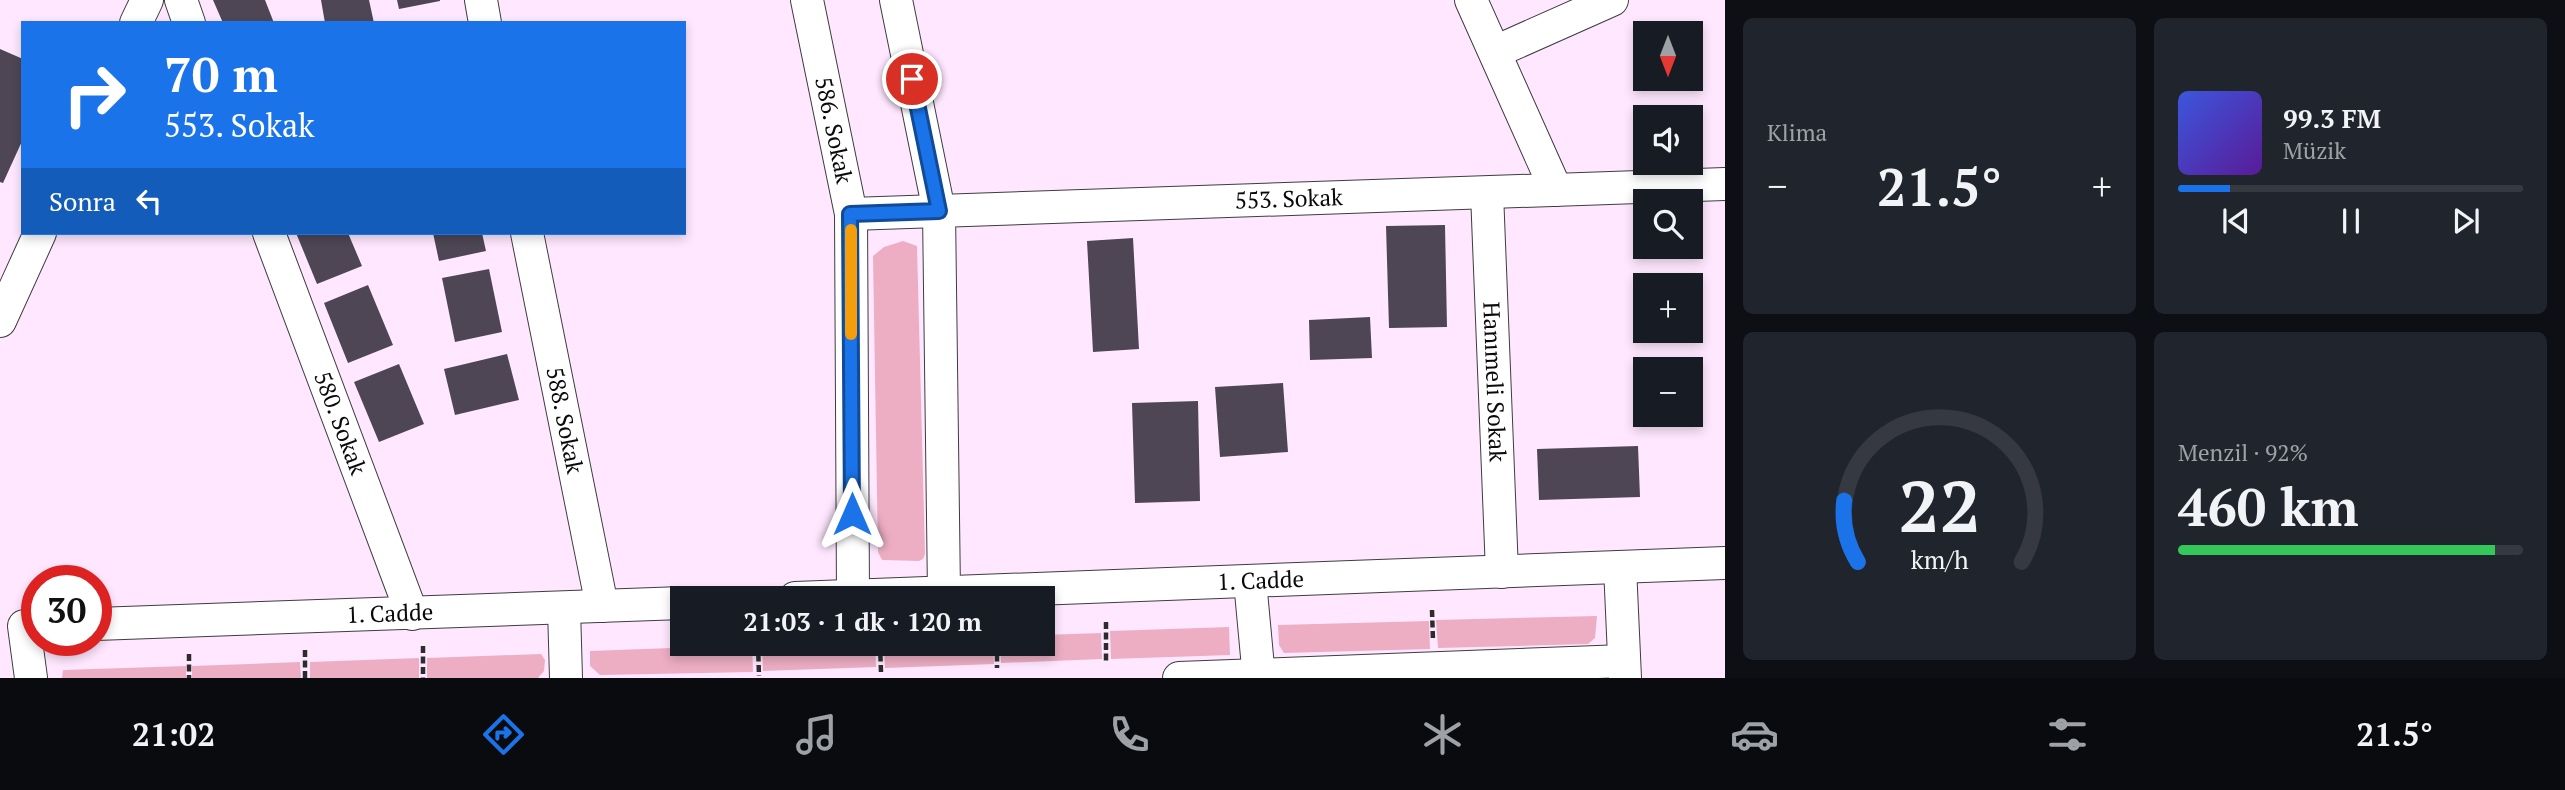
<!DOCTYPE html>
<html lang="tr">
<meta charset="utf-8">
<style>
:root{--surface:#171b24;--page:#20242c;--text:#f1f3f6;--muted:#9ea1a6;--line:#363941;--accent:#1a73e8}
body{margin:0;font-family:"PT Serif",serif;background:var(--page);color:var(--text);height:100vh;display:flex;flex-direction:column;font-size:26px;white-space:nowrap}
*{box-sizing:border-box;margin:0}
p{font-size:23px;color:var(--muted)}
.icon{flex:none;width:38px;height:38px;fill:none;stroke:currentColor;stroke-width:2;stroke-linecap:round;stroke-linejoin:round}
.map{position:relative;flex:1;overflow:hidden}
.sheet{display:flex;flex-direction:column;gap:18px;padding:18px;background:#0d0f14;width:840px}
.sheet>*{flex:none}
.banner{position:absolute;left:21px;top:21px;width:665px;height:214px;border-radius:0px;box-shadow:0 4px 10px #0003;background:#1a73e8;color:#fff;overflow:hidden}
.needle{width:46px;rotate:180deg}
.controls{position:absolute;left:1633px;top:21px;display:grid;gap:14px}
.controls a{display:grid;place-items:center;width:70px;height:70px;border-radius:0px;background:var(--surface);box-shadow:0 4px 10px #0003;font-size:35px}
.speed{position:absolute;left:21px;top:565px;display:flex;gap:14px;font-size:35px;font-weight:700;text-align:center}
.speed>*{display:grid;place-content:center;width:91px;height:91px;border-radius:50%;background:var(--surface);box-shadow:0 4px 10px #0003;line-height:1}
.speed .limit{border:10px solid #d22;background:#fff;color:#111}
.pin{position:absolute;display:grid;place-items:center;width:60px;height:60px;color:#fff;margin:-30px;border:4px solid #fff;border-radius:50%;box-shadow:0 2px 7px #0007}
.me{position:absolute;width:77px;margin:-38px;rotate:0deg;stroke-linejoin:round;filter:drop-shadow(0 0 5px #0008)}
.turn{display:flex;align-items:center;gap:24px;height:147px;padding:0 28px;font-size:32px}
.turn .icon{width:91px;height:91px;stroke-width:2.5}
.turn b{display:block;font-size:49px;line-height:60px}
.then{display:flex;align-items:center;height:66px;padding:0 28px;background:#0003;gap:14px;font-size:26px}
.big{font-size:52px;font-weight:700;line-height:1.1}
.sheet .widget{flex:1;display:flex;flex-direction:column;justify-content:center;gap:10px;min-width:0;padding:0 24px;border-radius:10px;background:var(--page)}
.sheet .dial{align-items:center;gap:0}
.dial svg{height:182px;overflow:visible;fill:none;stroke:var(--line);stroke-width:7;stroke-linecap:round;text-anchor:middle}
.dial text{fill:var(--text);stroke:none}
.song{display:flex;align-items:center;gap:21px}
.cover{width:84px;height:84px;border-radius:10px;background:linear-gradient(135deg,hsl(230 70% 55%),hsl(270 70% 35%))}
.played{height:7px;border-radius:4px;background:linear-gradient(90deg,var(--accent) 15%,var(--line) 15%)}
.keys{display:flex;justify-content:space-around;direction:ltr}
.heat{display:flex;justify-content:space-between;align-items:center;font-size:38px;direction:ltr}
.charge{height:10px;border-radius:5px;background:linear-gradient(90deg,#34c759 92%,var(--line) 0)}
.sheet .tiles{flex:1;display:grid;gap:18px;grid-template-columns:repeat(2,1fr)}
.trip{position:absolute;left:670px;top:586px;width:385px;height:70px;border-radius:0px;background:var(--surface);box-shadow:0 4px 10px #0003;font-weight:700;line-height:70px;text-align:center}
.dock{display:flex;height:112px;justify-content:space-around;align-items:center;background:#090b0e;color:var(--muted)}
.dock .icon{width:49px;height:49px}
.dock .current{color:var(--accent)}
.dock b{font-size:32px;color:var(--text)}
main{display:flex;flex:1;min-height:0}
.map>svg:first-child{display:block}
.green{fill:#edaec3}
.building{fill:#4e4654}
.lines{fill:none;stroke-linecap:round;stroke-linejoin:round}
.street-casing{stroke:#3d3d3d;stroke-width:34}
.path{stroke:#2c2c2c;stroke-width:4.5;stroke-dasharray:7 3.5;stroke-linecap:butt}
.street{stroke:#fff;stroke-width:32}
.route-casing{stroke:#114b97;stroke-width:18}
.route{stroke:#1a73e8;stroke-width:12}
.slow{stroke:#f59e0b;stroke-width:12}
.labels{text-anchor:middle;stroke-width:7;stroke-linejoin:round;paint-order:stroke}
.street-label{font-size:23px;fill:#0a0a0a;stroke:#fff}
</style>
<main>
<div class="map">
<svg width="1725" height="678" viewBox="0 0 1725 678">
<rect width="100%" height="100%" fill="#ffe8ff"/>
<path class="green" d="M903 241 917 246 925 554 923 559 919 561 882 560 878 552 873 256 884 247Z
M1597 616 1595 638 1588 644 1438 648 1436 620Z
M1429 621 1430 649 1284 653 1279 645 1278 625Z
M1229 627 1230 655 1111 659 1110 631Z
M1101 633 1102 659 1001 663 1000 644H1043V635Z
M875 644 876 667 763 671 762 645Z
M884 644H993L994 664 885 668Z
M752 645 753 672 600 675 590 666V651Z
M541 654 545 660 544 671 538 678H427V658Z
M419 658V678H310V662Z
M300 662 301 678H192V666Z
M186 666V678H62L63 670Z"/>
<path class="building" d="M213 0H265L274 23H223Z
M321 0H369L374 23H325Z
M397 0H440V1L399 9Z
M0 49 23 59V139L3 183 0 182Z
M1445 225 1447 327 1389 328 1386 226Z
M296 233H348L362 266 317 284Z
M433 233H482L486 251 439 261Z
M1133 238 1139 349 1093 352 1087 241Z
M489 269 502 332 455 342 442 278Z
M368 285 393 345 348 363 324 303Z
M1370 317 1372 358 1310 360 1309 320Z
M507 354 519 400 455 415 444 369Z
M399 364 424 424 379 442 354 382Z
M1283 383 1288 452 1220 457 1215 387Z
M1198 401 1200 501 1135 503 1132 403Z
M1638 446 1640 497 1539 500 1537 449Z"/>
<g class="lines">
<defs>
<g id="street">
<path d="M181 0 189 23"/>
<path d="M481 0 485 23"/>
<path id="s1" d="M807 0 851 214 853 596"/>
<path d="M896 0 939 211 944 593"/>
<path d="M1471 0 1556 190"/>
<path d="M136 23 147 0"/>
<path d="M1495 52 1612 0"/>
<path id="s2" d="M1487 193 1502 572"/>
<path id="s3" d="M851 214 1725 184"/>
<path id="s4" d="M269 233 412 614"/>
<path id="s5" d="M527 233 602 606"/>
<path d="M0 321 40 233"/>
<path d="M1620 567 1625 678"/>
<path d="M1250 581 1259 678"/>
<path id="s6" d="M795 598 1725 563"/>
<path d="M564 608 566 678"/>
<path id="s7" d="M96 624 682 603"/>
<path d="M24 626 31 678"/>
<path d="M1179 678 1624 661"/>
</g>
</defs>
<use href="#street" class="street-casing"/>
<path class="path" d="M1432 610 1433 641
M1106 622V664
M758 644 759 676
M880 644 881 672
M997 644V668
M423 646V678
M305 650V678
M189 654V678"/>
<use href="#street" class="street"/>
</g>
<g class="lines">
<defs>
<path id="route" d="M852 514 850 214 939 211 912 79"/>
</defs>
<use href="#route" class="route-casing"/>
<use href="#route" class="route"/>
<path class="slow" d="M851 230V334"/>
</g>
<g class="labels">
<g class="street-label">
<text dy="8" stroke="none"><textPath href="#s1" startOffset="133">586. Sokak</textPath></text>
<text dy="8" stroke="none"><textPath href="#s3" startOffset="438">553. Sokak</textPath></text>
<text dy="8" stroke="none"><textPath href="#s2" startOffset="189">Hanımeli Sokak</textPath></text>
<text dy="8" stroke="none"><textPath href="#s5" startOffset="191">588. Sokak</textPath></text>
<text dy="8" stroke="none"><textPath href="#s4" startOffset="203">580. Sokak</textPath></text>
<text dy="8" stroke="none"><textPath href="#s6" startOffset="466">1. Cadde</textPath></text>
<text dy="8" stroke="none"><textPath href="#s7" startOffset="294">1. Cadde</textPath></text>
</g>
</g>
</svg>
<div class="controls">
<a><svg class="needle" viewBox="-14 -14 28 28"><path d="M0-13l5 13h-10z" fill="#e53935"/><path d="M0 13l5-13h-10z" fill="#9ea1a6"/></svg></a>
<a><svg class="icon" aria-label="sound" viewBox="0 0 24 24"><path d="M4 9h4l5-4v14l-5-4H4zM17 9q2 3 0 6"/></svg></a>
<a><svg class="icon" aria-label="search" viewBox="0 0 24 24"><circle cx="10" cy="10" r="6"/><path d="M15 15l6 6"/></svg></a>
<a>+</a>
<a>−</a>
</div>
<div class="speed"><div class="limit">30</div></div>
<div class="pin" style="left:912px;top:79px;background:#d93025"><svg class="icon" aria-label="arrive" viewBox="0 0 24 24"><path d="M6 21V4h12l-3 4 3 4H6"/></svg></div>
<svg class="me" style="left:852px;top:514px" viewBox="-20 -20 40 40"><path d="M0-17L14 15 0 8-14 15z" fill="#1a73e8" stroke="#fff" stroke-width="4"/></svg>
<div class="trip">21:03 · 1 dk · 120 m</div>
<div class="banner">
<div class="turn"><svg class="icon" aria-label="right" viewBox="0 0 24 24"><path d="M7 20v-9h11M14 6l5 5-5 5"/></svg><div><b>70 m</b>553. Sokak</div></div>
<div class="then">Sonra<svg class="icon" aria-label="left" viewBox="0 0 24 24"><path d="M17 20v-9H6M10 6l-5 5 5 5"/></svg></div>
</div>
</div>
<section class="sheet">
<div class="tiles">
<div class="widget"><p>Klima</p>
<div class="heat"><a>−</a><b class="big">21.5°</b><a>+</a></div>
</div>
<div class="widget">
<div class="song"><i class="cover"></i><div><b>99.3 FM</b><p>Müzik</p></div></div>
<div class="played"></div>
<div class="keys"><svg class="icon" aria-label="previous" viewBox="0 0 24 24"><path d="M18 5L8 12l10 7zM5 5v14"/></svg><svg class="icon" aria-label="pause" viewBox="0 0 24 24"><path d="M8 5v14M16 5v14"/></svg><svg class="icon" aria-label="next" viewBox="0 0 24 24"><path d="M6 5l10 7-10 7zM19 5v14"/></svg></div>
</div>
<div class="widget dial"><svg viewBox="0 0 100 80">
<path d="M14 69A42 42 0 1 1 86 69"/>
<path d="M14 69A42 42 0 0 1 8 42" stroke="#1a73e8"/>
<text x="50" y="56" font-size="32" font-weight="700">22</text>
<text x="50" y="72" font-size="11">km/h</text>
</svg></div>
<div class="widget"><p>Menzil · 92%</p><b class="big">460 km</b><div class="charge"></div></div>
</div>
</section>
</main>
<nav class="dock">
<b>21:02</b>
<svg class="icon current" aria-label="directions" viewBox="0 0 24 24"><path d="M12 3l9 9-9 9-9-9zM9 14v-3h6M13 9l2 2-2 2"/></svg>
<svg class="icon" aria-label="music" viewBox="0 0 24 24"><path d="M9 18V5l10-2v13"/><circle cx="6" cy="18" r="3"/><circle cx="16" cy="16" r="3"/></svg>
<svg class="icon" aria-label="phone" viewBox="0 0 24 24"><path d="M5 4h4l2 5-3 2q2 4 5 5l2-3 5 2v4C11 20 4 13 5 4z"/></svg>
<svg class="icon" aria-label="climate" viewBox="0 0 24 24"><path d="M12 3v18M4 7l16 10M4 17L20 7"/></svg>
<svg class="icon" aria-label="car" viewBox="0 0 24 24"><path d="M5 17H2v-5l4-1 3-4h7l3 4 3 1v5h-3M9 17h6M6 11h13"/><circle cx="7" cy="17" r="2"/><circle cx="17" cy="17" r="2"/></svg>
<svg class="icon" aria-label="filters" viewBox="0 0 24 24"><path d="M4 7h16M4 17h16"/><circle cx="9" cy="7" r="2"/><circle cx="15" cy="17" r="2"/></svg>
<b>21.5°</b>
</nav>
